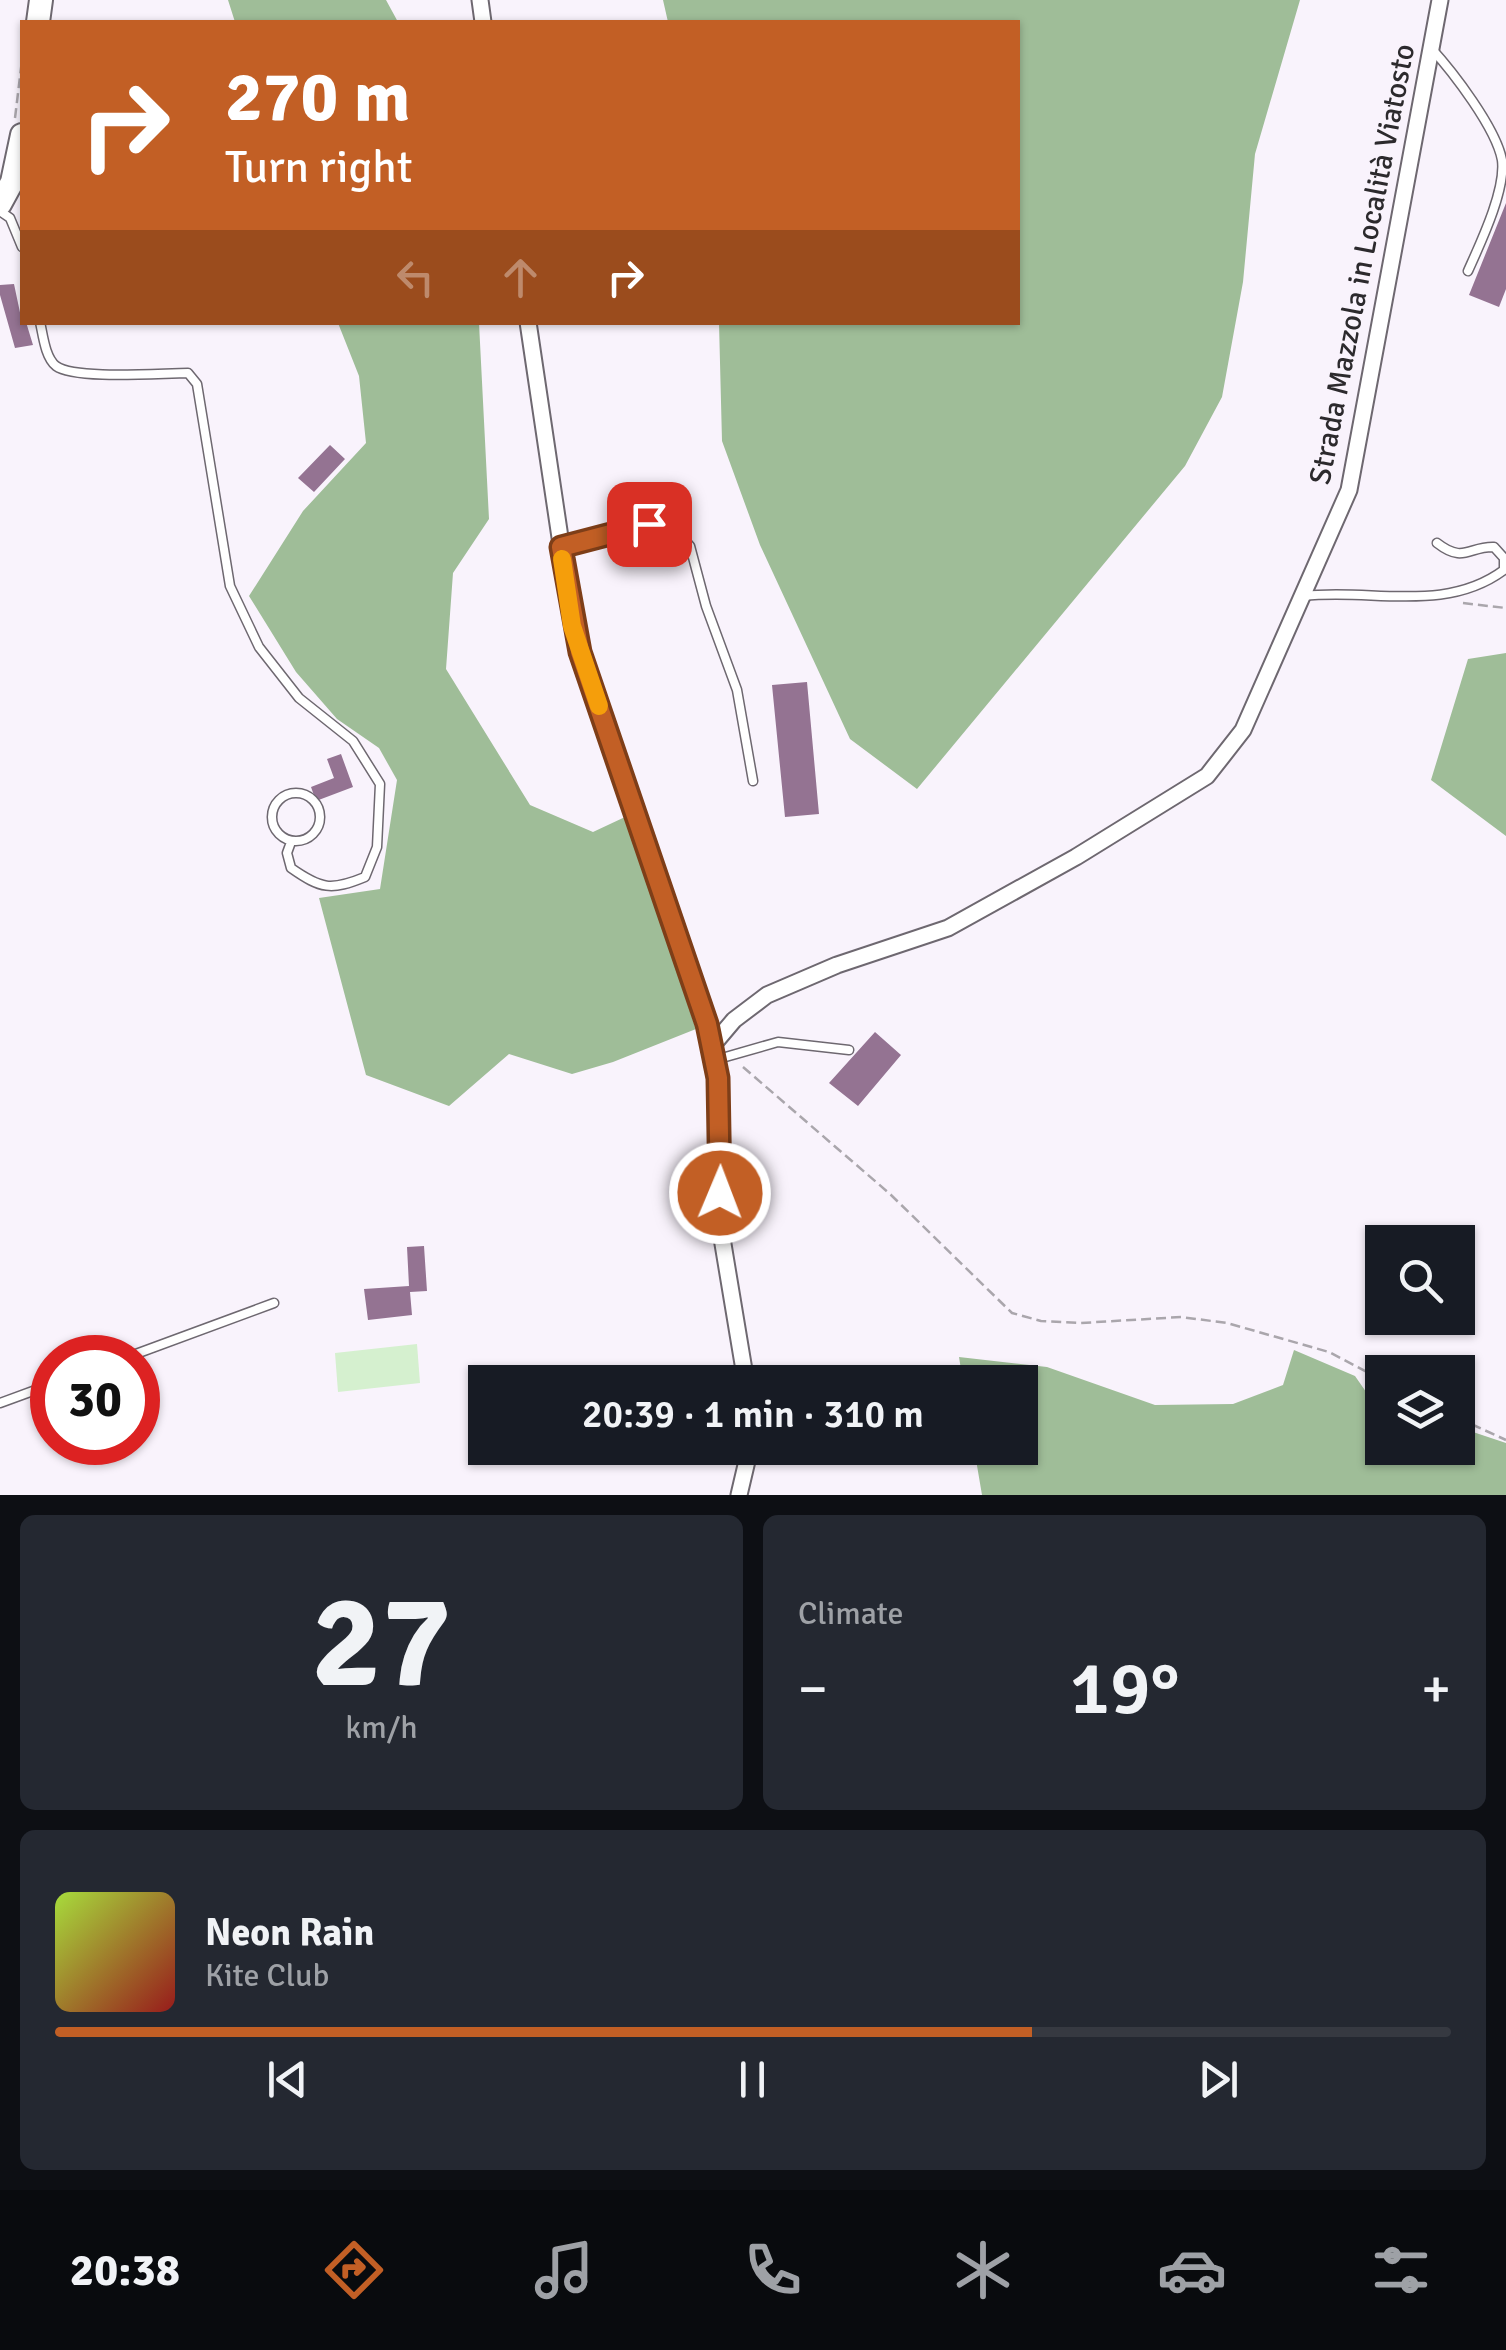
<!DOCTYPE html>
<meta charset="utf-8">
<style>
:root{--surface:#171b24;--page:#242831;--text:#f1f3f6;--muted:#9ea1a6;--line:#363941;--accent:#c25f25}
body{margin:0;font-family:Signika,sans-serif;background:var(--page);color:var(--text);height:100vh;display:flex;flex-direction:column;font-size:38px;white-space:nowrap}
*{box-sizing:border-box;margin:0}
p{font-size:32px;color:var(--muted)}
.icon{flex:none;width:55px;height:55px;fill:none;stroke:currentColor;stroke-width:2;stroke-linecap:round;stroke-linejoin:round}
.map{position:relative;height:1495px;overflow:hidden}
.side{display:flex;flex-direction:column;gap:20px;padding:20px;background:#0d0f14;flex:1}
.side>*{flex:none}
.top-card{position:absolute;left:20px;top:20px;width:1000px;height:305px;border-radius:0px;box-shadow:0 2px 8px #0004;background:#c25f25;color:#fff;overflow:hidden}
.tools{position:absolute;left:1365px;top:1225px;display:grid;gap:20px}
.tools a{display:grid;place-items:center;width:110px;height:110px;border-radius:0px;background:var(--surface);box-shadow:0 2px 8px #0004;font-size:50px}
.speed{position:absolute;left:30px;top:1335px;display:flex;gap:20px;font-size:50px;font-weight:700;text-align:center}
.speed>*{display:grid;place-content:center;width:130px;height:130px;border-radius:50%;background:var(--surface);box-shadow:0 2px 8px #0004;line-height:1}
.speed .limit{border:15px solid #d22;background:#fff;color:#111}
.pin{position:absolute;display:grid;place-items:center;width:85px;height:85px;color:#fff;margin:-42px;border-radius:20px;box-shadow:0 5px 15px #0006}
.me{position:absolute;width:110px;margin:-55px;rotate:1deg;stroke-linejoin:round;filter:drop-shadow(0 0 8px #0008)}
.turn{display:flex;align-items:center;gap:35px;height:210px;padding:0 40px;font-size:45px}
.turn .icon{width:130px;height:130px;stroke-width:2.5}
.turn b{display:block;font-size:70px;line-height:85px}
.lanes{display:flex;align-items:center;height:95px;padding:0 40px;background:#0003;justify-content:center;gap:50px;direction:ltr}
.lanes .off{opacity:.35}
.big{font-size:75px;font-weight:600;line-height:1.1}
.side .tile{flex:1;display:flex;flex-direction:column;justify-content:center;gap:15px;min-width:0;padding:0 35px;border-radius:15px;background:var(--page)}
.side .dial{align-items:center;gap:0}
.dial b{font-size:130px;line-height:1}
.song{display:flex;align-items:center;gap:30px}
.cover{width:120px;height:120px;border-radius:15px;background:linear-gradient(135deg,hsl(80 70% 55%),hsl(0 70% 35%))}
.played{height:10px;border-radius:5px;background:linear-gradient(90deg,var(--accent) 70%,var(--line) 70%)}
.keys{display:flex;justify-content:space-around;direction:ltr}
.heat{display:flex;justify-content:space-between;align-items:center;font-size:55px;direction:ltr}
.side .tiles{flex:1;display:grid;gap:20px;grid-template-columns:1fr 1fr}
.tile:last-child{grid-column:span 2}
.trip{position:absolute;left:468px;top:1365px;width:570px;height:100px;border-radius:0px;background:var(--surface);box-shadow:0 2px 8px #0004;font-weight:600;line-height:100px;text-align:center}
.menu{display:flex;height:160px;justify-content:space-around;align-items:center;background:#090b0e;color:var(--muted)}
.menu .icon{width:70px;height:70px}
.menu .current{color:var(--accent)}
.menu b{font-size:45px;color:var(--text)}
.map>svg:first-child{display:block}
.green{fill:#d5f0cf}
.forest{fill:#9fbd98}
.building{fill:#947392}
.lines{fill:none;stroke-linecap:round;stroke-linejoin:round}
.lane-casing{stroke:#6e6870;stroke-width:11}
.street-casing{stroke:#6e6870;stroke-width:19}
.secondary-casing{stroke:#6e6870;stroke-width:26}
.path{stroke:#aaa6ac;stroke-width:2.5;stroke-dasharray:10 5;stroke-linecap:butt}
.lane{stroke:#fff;stroke-width:8}
.street{stroke:#fff;stroke-width:15}
.secondary{stroke:#fff;stroke-width:22}
.route-casing{stroke:#7e3e18;stroke-width:25}
.route{stroke:#c25f25;stroke-width:18}
.slow{stroke:#f59e0b;stroke-width:18}
.labels{text-anchor:middle;stroke-width:10;stroke-linejoin:round;paint-order:stroke}
.street-label{font-size:30px;fill:#2c2a2d;stroke:#f9f3fc}
</style>
<div class="map">
<svg width="1506" height="1495" viewBox="0 0 1506 1495">
<rect width="100%" height="100%" fill="#f9f3fc"/>
<path class="green" d="M417 1344 420 1383 338 1392 335 1353Z"/>
<path class="forest" d="M228 0H386L398 22H235Z
M663 0H1300L1255 154 1243 282 1222 397 1185 466 917 789 850 739 760 545 722 441 719 323 1018 322V22H668Z
M338 323H479L489 519 453 573 446 669 530 805 593 832 625 817 696 1029 613 1062 572 1074 509 1054 449 1106 366 1075 319 898 380 889 397 780 379 748 337 719 296 672 249 596 303 511 366 443 359 376Z
M1506 653V836L1431 780 1468 659Z
M1294 1350 1355 1376 1371 1399 1382 1403V1448H1458V1427L1506 1443V1495H982L974 1448H1020V1382H963L959 1357 1047 1367 1155 1405 1233 1404 1283 1385Z"/>
<path class="building" d="M1506 203V289L1499 307 1469 295Z
M14 284 22 322H26L33 345 15 348 0 295V285Z
M330 445 345 459 314 492 298 478Z
M807 682 819 814 785 817 772 685Z
M341 754 353 787 316 801 311 787 334 778 327 759Z
M875 1032 901 1055 858 1106 829 1083Z
M424 1246 427 1291 410 1292 412 1315 368 1320 364 1289 409 1286 407 1247Z"/>
<g class="lines">
<defs>
<path id="lane" d="M1431 48C1453 72 1496 128 1502 160 1506 190 1480 244 1468 271
M0 211 10 218 22 247
M40 322C43 335 45 357 56 366 75 380 161 373 188 373L197 384 230 586 259 647 299 698 353 741 380 784 377 847 365 877C331 891 321 889 291 868L287 853 291 842
M561 547 649 524H671L690 546 706 606 737 690 753 781
M1304 596C1371 588 1445 614 1504 570V558L1494 547C1469 546 1464 564 1437 543
M272 817a24 24 0 1 1 48 0a24 24 0 1 1-48 0Z
M715 1060 778 1042 849 1050
M125 1358 274 1303
M0 1403 52 1384"/>
<path id="street" d="M480 0 483 22
M528 322 573 625 712 1046 720 1121 718 1214 746 1382
M712 1046 734 1020 767 995 837 965 948 928 1076 857 1207 776 1243 730 1349 490 1440 0
M739 1495 750 1448"/>
<path id="secondary" d="M38 22 41 0
M0 204 12 182 22 135"/>
</defs>
<use href="#lane" class="lane-casing"/>
<use href="#street" class="street-casing"/>
<use href="#secondary" class="secondary-casing"/>
<path class="path" d="M15 118 22 60
M1463 603 1506 608
M743 1067 890 1194 1012 1313 1041 1321 1081 1323 1181 1317 1227 1323 1329 1352 1382 1380
M1458 1418 1506 1440"/>
<use href="#lane" class="lane"/>
<use href="#street" class="street"/>
<use href="#secondary" class="secondary"/>
</g>
<g class="lines">
<defs>
<path id="route" d="M649 524 561 547 580 652 707 1024 718 1078 720 1193"/>
</defs>
<use href="#route" class="route-casing"/>
<use href="#route" class="route"/>
<path class="slow" d="M562 559 572 626 599 706"/>
</g>
<g class="labels">
<g class="street-label">
<text transform="translate(1362 264) rotate(-79)" y="10">Strada Mazzola in Località Viatosto</text>
</g>
</g>
</svg>
<div class="tools">
<a><svg class="icon" aria-label="search" viewBox="0 0 24 24"><circle cx="10" cy="10" r="6"/><path d="M15 15l6 6"/></svg></a>
<a><svg class="icon" aria-label="layers" viewBox="0 0 24 24"><path d="M12 4l9 5-9 5-9-5zM3 14l9 5 9-5"/></svg></a>
</div>
<div class="speed"><div class="limit">30</div></div>
<div class="pin" style="left:649px;top:524px;background:#d93025"><svg class="icon" aria-label="arrive" viewBox="0 0 24 24"><path d="M6 21V4h12l-3 4 3 4H6"/></svg></div>
<svg class="me" style="left:720px;top:1193px" viewBox="-20 -20 40 40"><circle r="17" fill="#c25f25" stroke="#fff" stroke-width="3"/><path d="M0-11L8 9 0 5-8 9z" fill="#fff"/></svg>
<div class="trip">20:39 · 1 min · 310 m</div>
<div class="top-card">
<div class="turn"><svg class="icon" aria-label="right" viewBox="0 0 24 24"><path d="M7 20v-9h11M14 6l5 5-5 5"/></svg><div><b>270 m</b>Turn right</div></div>
<div class="lanes"><svg class="icon off" aria-label="left" viewBox="0 0 24 24"><path d="M17 20v-9H6M10 6l-5 5 5 5"/></svg><svg class="icon off" aria-label="ahead" viewBox="0 0 24 24"><path d="M12 20V5M6 11l6-6 6 6"/></svg><svg class="icon" aria-label="right" viewBox="0 0 24 24"><path d="M7 20v-9h11M14 6l5 5-5 5"/></svg></div>
</div>
</div>
<section class="side">
<div class="tiles">
<div class="tile dial"><b>27</b><p>km/h</p></div>
<div class="tile"><p>Climate</p>
<div class="heat"><a>−</a><b class="big">19°</b><a>+</a></div>
</div>
<div class="tile">
<div class="song"><i class="cover"></i><div><b>Neon Rain</b><p>Kite Club</p></div></div>
<div class="played"></div>
<div class="keys"><svg class="icon" aria-label="previous" viewBox="0 0 24 24"><path d="M18 5L8 12l10 7zM5 5v14"/></svg><svg class="icon" aria-label="pause" viewBox="0 0 24 24"><path d="M8 5v14M16 5v14"/></svg><svg class="icon" aria-label="next" viewBox="0 0 24 24"><path d="M6 5l10 7-10 7zM19 5v14"/></svg></div>
</div>
</div>
</section>
<nav class="menu">
<b>20:38</b>
<svg class="icon current" aria-label="directions" viewBox="0 0 24 24"><path d="M12 3l9 9-9 9-9-9zM9 14v-3h6M13 9l2 2-2 2"/></svg>
<svg class="icon" aria-label="music" viewBox="0 0 24 24"><path d="M9 18V5l10-2v13"/><circle cx="6" cy="18" r="3"/><circle cx="16" cy="16" r="3"/></svg>
<svg class="icon" aria-label="phone" viewBox="0 0 24 24"><path d="M5 4h4l2 5-3 2q2 4 5 5l2-3 5 2v4C11 20 4 13 5 4z"/></svg>
<svg class="icon" aria-label="climate" viewBox="0 0 24 24"><path d="M12 3v18M4 7l16 10M4 17L20 7"/></svg>
<svg class="icon" aria-label="car" viewBox="0 0 24 24"><path d="M5 17H2v-5l4-1 3-4h7l3 4 3 1v5h-3M9 17h6M6 11h13"/><circle cx="7" cy="17" r="2"/><circle cx="17" cy="17" r="2"/></svg>
<svg class="icon" aria-label="filters" viewBox="0 0 24 24"><path d="M4 7h16M4 17h16"/><circle cx="9" cy="7" r="2"/><circle cx="15" cy="17" r="2"/></svg>
</nav>
